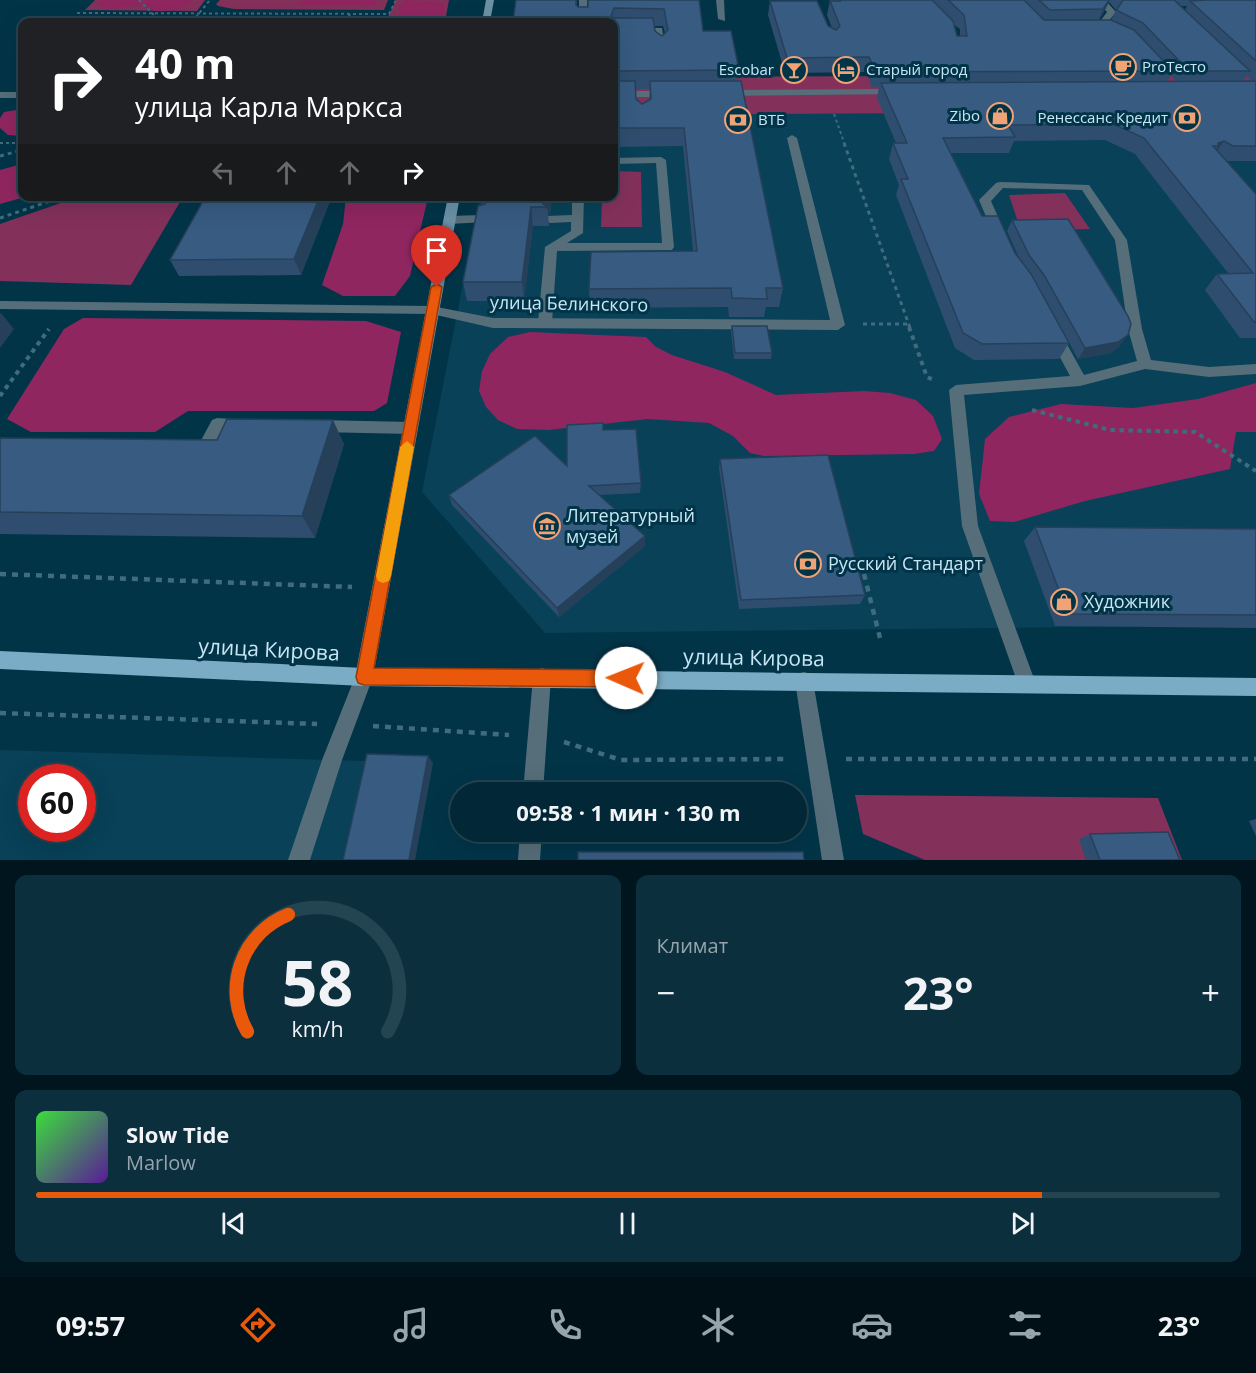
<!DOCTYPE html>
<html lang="ru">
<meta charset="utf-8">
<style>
:root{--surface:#022736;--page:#0c2f3e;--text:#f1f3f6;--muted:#96a5ad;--line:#234451;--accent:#ea580c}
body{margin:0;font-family:"Open Sans",sans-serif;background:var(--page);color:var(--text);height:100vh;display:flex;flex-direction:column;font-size:22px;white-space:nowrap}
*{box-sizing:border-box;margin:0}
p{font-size:20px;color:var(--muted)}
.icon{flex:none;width:33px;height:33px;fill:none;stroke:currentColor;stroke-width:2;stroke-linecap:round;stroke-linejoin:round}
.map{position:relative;height:860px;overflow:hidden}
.drawer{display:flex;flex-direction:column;gap:15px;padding:15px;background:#01151e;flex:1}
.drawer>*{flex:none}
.hud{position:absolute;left:18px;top:18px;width:600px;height:183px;border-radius:12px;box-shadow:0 6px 24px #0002,0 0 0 2px var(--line);background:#202124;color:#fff;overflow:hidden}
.speed{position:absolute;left:18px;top:764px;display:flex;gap:12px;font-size:30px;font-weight:700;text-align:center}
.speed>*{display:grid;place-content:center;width:78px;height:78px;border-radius:50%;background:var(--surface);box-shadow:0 6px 24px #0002,0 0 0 2px var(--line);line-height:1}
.speed .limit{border:9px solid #d22;background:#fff;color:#111}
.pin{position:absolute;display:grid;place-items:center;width:51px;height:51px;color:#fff;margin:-62px -26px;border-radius:50% 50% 50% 0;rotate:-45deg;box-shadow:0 0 6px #0007}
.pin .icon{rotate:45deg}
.me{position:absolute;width:66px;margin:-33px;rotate:271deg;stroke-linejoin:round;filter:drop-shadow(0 0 4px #0008)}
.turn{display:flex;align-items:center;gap:21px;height:126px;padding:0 18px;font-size:27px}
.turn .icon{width:78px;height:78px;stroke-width:2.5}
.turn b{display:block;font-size:42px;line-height:51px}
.lanes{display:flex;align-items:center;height:57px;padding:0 18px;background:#0003;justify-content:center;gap:30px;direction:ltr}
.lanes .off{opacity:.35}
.big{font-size:45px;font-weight:700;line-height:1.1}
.drawer .widget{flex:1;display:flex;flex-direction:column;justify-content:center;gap:9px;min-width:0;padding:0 21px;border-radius:12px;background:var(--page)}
.drawer .dial{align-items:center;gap:0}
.dial svg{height:156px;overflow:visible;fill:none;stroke:var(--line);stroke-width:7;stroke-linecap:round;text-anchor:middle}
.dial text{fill:var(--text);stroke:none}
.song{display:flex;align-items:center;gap:18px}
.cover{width:72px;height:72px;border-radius:9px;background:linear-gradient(135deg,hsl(120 70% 55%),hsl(270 70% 35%))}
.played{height:6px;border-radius:3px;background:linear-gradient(90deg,var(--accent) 85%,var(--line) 85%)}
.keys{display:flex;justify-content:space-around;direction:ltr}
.heat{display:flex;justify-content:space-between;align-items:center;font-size:33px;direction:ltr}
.drawer .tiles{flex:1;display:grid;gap:15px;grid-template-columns:1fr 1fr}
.widget:last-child{grid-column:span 2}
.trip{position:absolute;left:450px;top:782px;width:357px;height:60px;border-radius:30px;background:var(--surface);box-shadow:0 6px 24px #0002,0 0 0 2px var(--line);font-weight:700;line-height:60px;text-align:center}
.tabs{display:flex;height:96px;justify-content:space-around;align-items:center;background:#011016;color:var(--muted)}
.tabs .icon{width:42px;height:42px}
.tabs .selected{color:var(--accent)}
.tabs b{font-size:27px;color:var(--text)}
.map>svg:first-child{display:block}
.built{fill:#084158;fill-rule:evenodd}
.green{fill:#83315b}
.forest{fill:#902660}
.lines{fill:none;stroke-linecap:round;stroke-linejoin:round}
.path-far3{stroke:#406c7e;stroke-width:2;stroke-dasharray:3 3;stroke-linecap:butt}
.path-far2{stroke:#406c7e;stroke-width:3;stroke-dasharray:4 4;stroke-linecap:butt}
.path-far1{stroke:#406c7e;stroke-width:4;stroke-dasharray:4.5 4.5;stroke-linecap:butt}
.path{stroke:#406c7e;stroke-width:4.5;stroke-dasharray:6 6;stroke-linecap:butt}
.lane{fill:#566e7a;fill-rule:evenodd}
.street{fill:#566e7a;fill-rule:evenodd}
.secondary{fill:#6b91a5;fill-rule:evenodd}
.primary{fill:#7bacc5;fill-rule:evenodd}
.wall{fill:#2f4e6f;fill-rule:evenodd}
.shaded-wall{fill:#26405a}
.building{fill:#375b81;stroke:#26405a;stroke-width:1.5;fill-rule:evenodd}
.route{fill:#ea580c;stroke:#983908;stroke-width:1.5}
.slow{fill:#f59e0b}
.labels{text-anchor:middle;stroke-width:6;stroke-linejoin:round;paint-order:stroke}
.far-poi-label{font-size:15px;fill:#c8e6f5;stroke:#023448;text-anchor:start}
.street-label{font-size:18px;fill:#c8e6f5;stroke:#023448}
.poi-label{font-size:18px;fill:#c8e6f5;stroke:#023448;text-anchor:start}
.near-street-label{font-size:21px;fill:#c8e6f5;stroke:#023448}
</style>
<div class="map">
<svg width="1256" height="860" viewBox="0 0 1256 860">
<rect width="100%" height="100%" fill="#023448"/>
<path class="built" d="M1256 109V625L545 633 422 492 480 197 614 196V113Z
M0 750 433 763 415 860H0ZM32 777H82V828H32Z"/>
<path class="green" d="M95 0H205L197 11 85 10Z
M220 0H388L384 10 234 9 218 6 216 4Z
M396 0H449L445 22H360L386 21Z
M77 18H188L184 22H73Z
M1256 75V111L614 115V77Z
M614 171 641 172 642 227H601L602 197 614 196Z
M1065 193 1090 229 1021 231 1009 195Z
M81 196 183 197 131 285 0 281V224Z
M855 795 1158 798 1182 860H1164L1080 839 1086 860H925L863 834Z"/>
<path class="forest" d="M100 0H193C186 9 164 13 152 10 144 7 153 7 144 6 128 3 112 15 97 3Z
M305 0H376L377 2 374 6 296 5Z
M405 0 439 2 444 4 445 11 441 17H399V8Z
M216 17H250L267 21 281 17 330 19 329 22H208Z
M22 109V136L8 135 0 128V118L4 112Z
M22 164V196L25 197 0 204V170Z
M346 197H428L410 276 395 296H343L322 285 343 224Z
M83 318 366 321 401 332 387 403 374 411H188L155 432H31L7 419 64 329Z
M530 332 646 337 656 347 672 355 725 372 776 395 864 391 890 393 916 400 933 416 942 439 934 451 914 454 764 456 750 453 733 436 709 423 648 419 548 430 517 429 498 420 486 407 479 391 482 371 490 354 508 337Z
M1256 383V432H1236L1230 469 1085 501 1014 522 990 521 979 494 985 439 1009 417 1061 404 1133 408 1198 399Z"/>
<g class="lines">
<path class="path-far3" d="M139 0 161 22
M77 13 389 14 396 0
M192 22 210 0
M346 22 350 14
M834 114 845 145
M0 143H22"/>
<path class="path-far2" d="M844 143 910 328
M0 156 22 150
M0 218 65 196
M863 324H907"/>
<path class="path-far1" d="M909 327 927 377 936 381
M0 396 49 329
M1032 410 1110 430 1195 432 1256 471"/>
<path class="path" d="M0 574 352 587
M864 574 880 638
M0 713 317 724
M373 726 509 735
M564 742 621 760 787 759
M846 759H1256"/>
<path class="lane" d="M579 0H587V22H579Z
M716 0H724L725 21 718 19Z
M1096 0H1105L1116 12 1107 23 1109 31H1103L1099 23 1107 12Z
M614 27 662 28 665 48 661 51 657 48 655 33H614Z
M661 157 666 160 674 247 672 250 557 251 552 323 545 328 540 326 538 323 545 247 571 231V222L550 223 544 219 546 216 572 215V196H584L583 233 567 243H662L656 163 614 164V158Z
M1000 182 1089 185 1127 240 1142 329 1151 360 1209 367 1256 364V374L1209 377 1145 369 1080 386 964 395 978 526 1036 684 1034 691 1027 693 1020 691 1018 684 962 526 949 390 956 385 1070 376 1047 333 1054 328 1059 330 1084 375 1137 361 1128 329 1115 240 1082 190 1003 188 991 201 1005 233 999 237 993 233 979 200 996 183Z
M482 215 488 219 486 222 449 224 443 220 449 216Z
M217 418 248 420 250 424 248 428 222 430 209 454H192L189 450 192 446 199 444 212 420Z
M318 420 411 422 416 424 418 428 416 432 411 434 318 432 313 430 311 426 313 422Z
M364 668 371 670 373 677 342 760 310 860H288L322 760 355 677 357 670Z
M804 672 811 674 813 681 844 860H822L795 681 797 674Z"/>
<path class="street" d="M898 89 903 92 901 94 724 96 719 93 724 90Z
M614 91H670L675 94 670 97H614Z
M0 92H22V98H0Z
M792 135 797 138 845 325 838 330 493 328 432 314 0 309V301L432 306 493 318 830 320 787 138Z
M542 668 549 670 551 677 543 792H523L533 677 535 670Z
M520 831H542L540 860H518Z"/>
<path class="secondary" d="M486 0H494L490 22H482Z
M448 196H460L373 677 371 684 364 686 357 684 355 677Z"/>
<path class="primary" d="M0 651 364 668 1256 678V696L364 686 0 669Z"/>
</g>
<path class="wall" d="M577 0V6L578 7 699 0 703 31 739 70 737 81 783 288 779 307H766L764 317H729L728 307 590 308 589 289 693 251 683 146 614 147V22H513ZM655 26H663L665 33 662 36 655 31ZM635 89H650L649 99 642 104 636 99Z
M830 0H1256V161H1227L1256 194V338H1240L1205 290 1217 274 1228 273 1135 154 1105 140 1014 141 1009 153H951L982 216 1020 260 1007 231 1012 220 1120 346 1111 353 1078 359 1038 286 1069 343 1059 359 974 360 955 348 896 195 899 185 889 159 893 143H896L877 98 879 87 872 88 866 72 785 73 768 15 770 1 832 28 827 15ZM1109 2 1116 10 1111 20H1099ZM1180 6H1187L1185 10ZM954 25 960 29V36H957ZM1171 75 1176 82H1167ZM1247 76 1252 81H1243Z
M206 196H332L301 275 179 276 170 260Z
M480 196H552L550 214H548L549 226H533L524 301H467L463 282 482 205Z
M732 326 772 353 771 359H734L731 332Z
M603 430 641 483 640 493 599 495 645 546 559 617 452 505 449 495 567 466Z
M0 438 344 444 315 538 0 534Z
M720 459 865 595 860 604 739 609 719 469Z
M1035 527 1256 529V628L1055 626 1024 541Z
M1256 819V836L1249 821Z
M1090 834 1180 860H1086L1079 839Z"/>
<path class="shaded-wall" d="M1110 0 1104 12 1097 24 1103 9Z
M1224 141 1213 157 1210 158 1218 146V143Z
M320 196H332L301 275 294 259Z
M542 196H552L550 214H548L547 207 540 201Z
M531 207 533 226 524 301 522 282Z
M1 313 14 329 0 348V314Z
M1128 335 1120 346 1111 353 1078 359 1085 348Z
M333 420 344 444 315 538 302 516Z
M645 536V546L559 617 557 608Z
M428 756 433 763 415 860H409Z"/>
<path class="building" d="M516 0H576V5L578 7H588V0H699L703 31H731L739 70 614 71V72V22H513ZM614 8 664 9 668 30 662 36 655 31 653 18H614L611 16Z
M839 0H932L953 21 957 36H967L964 15 948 0H1024L1044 20H1111L1134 30 1173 71 876 72 869 57 787 58 770 1H817L828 26 836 30 840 26 830 1H840Z
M1039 0H1109L1103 9 1050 10Z
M1123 0H1174L1250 71H1189L1143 23 1118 11 1117 9Z
M1206 0H1256V61L1190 1Z
M614 81H635L636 99 642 104 651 99 650 81H741L783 288H766L767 299 732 298 731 288 589 289 591 252 697 251 684 128H614Z
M1256 81V146H1233L1224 141 1218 143V146H1213L1256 194V322H1254L1217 274 1253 273 1144 138 1113 124 1008 125 1015 137 943 138 982 216H998L1015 253 1031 274 1069 343 982 344 963 333 901 179H908L893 143H907L881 83Z
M206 196H320L294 259 170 260Z
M483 196H542L540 201 547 207H531L522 282H463L478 206 485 204 487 200Z
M1068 219 1128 316 1131 324 1128 335 1118 342 1085 348 1044 275 1029 255 1012 220Z
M732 326H767L772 353H735Z
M227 419 333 420 302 516 0 512V438L217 440Z
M603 423V430L636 429 641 483 589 486 645 536 557 608 449 495 535 436 567 466V425Z
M828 455 865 595 741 600 720 459Z
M1035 527 1256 529V615L1068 614Z
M367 754 428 756 409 860H343Z
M1168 832 1180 860H1100L1090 834Z
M578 852H803L804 860H578Z"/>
<path class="route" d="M437 284 442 287 374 668 626 670 632 672 634 678 632 684 626 687 364 685 358 683 356 677 431 287Z"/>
<path class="slow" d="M407 441 414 447 391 576 389 581 383 583 378 581 376 576 400 447Z"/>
<defs>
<symbol id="cafe-ring" viewBox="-11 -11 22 22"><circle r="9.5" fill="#023448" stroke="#efa376" stroke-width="1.5"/><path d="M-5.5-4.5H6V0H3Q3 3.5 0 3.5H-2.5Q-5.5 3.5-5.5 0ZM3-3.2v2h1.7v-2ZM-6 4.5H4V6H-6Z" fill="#efa376"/></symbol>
<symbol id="bar-ring" viewBox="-11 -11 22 22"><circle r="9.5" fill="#023448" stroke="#efa376" stroke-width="1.5"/><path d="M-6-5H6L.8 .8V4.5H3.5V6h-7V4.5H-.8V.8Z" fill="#efa376"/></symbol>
<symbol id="hotel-ring" viewBox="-11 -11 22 22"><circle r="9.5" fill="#023448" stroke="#efa376" stroke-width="1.5"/><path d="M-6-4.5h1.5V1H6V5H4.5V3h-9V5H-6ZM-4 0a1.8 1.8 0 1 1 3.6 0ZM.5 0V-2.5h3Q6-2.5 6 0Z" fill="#efa376"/></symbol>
<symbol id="shop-ring" viewBox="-11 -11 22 22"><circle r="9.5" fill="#023448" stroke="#efa376" stroke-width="1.5"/><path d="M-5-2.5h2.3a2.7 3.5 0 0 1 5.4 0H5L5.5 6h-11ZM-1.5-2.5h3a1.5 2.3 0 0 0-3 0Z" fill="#efa376"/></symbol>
<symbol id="bank-ring" viewBox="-11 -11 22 22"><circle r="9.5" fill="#023448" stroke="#efa376" stroke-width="1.5"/><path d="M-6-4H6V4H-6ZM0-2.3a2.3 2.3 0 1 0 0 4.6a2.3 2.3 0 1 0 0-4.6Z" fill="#efa376"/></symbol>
<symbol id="museum-ring" viewBox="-11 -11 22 22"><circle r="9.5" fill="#023448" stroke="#efa376" stroke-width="1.5"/><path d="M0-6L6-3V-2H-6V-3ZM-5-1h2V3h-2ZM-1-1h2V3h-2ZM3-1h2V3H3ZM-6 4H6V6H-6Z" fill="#efa376"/></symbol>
</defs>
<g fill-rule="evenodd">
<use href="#cafe-ring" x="1108" y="52" width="30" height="30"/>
<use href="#bar-ring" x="779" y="55" width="30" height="30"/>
<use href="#hotel-ring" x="831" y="55" width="30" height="30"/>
<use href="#shop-ring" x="985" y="101" width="30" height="30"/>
<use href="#bank-ring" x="1172" y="103" width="30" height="30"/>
<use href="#bank-ring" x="723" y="105" width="30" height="30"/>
<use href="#museum-ring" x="532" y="511" width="30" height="30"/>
<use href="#bank-ring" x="793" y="549" width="30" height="30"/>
<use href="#shop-ring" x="1049" y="587" width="30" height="30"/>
</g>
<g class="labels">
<g class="far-poi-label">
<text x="1142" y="72">ProТесто</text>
<text x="774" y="75" text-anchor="end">Escobar</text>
<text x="866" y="75">Старый город</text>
<text x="980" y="121" text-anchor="end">Zibo</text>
<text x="1168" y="123" text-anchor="end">Ренессанс Кредит</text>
<text x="758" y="125">ВТБ</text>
</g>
<g class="street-label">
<text transform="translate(569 304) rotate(1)" y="6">улица Белинского</text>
</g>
<g class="poi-label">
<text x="566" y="522">Литературный<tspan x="566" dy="21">музей</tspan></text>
<text x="828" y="570">Русский Стандарт</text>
<text x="1084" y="608">Художник</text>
</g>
<g class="near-street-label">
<text transform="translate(269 650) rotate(3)" y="7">улица Кирова</text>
<text transform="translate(754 658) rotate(1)" y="7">улица Кирова</text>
</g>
</g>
</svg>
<div class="speed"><div class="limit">60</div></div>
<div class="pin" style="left:437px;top:287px;background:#d93025"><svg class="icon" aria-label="arrive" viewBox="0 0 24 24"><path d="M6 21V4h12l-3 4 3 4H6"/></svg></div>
<svg class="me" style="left:626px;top:678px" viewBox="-20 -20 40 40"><circle r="19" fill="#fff"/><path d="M0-13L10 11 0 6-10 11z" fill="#ea580c"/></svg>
<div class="trip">09:58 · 1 мин · 130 m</div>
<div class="hud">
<div class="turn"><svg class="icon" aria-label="right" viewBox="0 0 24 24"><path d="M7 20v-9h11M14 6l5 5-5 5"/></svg><div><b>40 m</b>улица Карла Маркса</div></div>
<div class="lanes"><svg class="icon off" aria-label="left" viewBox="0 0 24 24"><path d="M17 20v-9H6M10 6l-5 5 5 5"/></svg><svg class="icon off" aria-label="ahead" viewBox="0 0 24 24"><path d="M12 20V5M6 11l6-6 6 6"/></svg><svg class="icon off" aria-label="ahead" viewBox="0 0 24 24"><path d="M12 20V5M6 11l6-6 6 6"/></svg><svg class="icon" aria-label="right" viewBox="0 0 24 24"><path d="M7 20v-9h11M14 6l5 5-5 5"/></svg></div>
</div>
</div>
<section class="drawer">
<div class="tiles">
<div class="widget dial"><svg viewBox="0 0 100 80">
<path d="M14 69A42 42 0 1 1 86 69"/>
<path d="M14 69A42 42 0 0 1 35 9" stroke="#ea580c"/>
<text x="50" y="56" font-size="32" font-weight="700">58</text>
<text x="50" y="72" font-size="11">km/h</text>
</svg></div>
<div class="widget"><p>Климат</p>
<div class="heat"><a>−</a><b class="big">23°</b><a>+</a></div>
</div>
<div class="widget">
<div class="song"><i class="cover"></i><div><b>Slow Tide</b><p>Marlow</p></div></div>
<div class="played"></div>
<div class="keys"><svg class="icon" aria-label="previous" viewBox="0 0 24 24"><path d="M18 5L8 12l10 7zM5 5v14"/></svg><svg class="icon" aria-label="pause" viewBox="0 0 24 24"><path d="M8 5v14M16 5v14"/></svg><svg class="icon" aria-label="next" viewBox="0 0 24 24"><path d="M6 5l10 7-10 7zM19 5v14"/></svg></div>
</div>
</div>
</section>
<nav class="tabs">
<b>09:57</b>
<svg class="icon selected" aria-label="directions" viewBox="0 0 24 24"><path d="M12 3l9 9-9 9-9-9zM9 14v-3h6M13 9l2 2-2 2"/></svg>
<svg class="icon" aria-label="music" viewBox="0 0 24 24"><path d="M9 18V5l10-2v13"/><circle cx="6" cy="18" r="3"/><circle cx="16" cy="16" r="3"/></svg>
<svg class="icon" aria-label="phone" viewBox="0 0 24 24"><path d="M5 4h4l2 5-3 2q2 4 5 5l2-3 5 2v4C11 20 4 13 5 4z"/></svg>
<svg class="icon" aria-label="climate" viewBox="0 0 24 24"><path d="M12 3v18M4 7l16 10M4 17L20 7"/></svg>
<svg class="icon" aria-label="car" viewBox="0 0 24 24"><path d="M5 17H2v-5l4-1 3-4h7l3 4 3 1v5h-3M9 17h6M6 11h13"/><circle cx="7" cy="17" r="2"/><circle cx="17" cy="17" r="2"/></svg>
<svg class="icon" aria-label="filters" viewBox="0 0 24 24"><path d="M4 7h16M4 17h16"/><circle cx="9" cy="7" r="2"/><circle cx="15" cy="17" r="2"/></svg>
<b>23°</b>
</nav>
